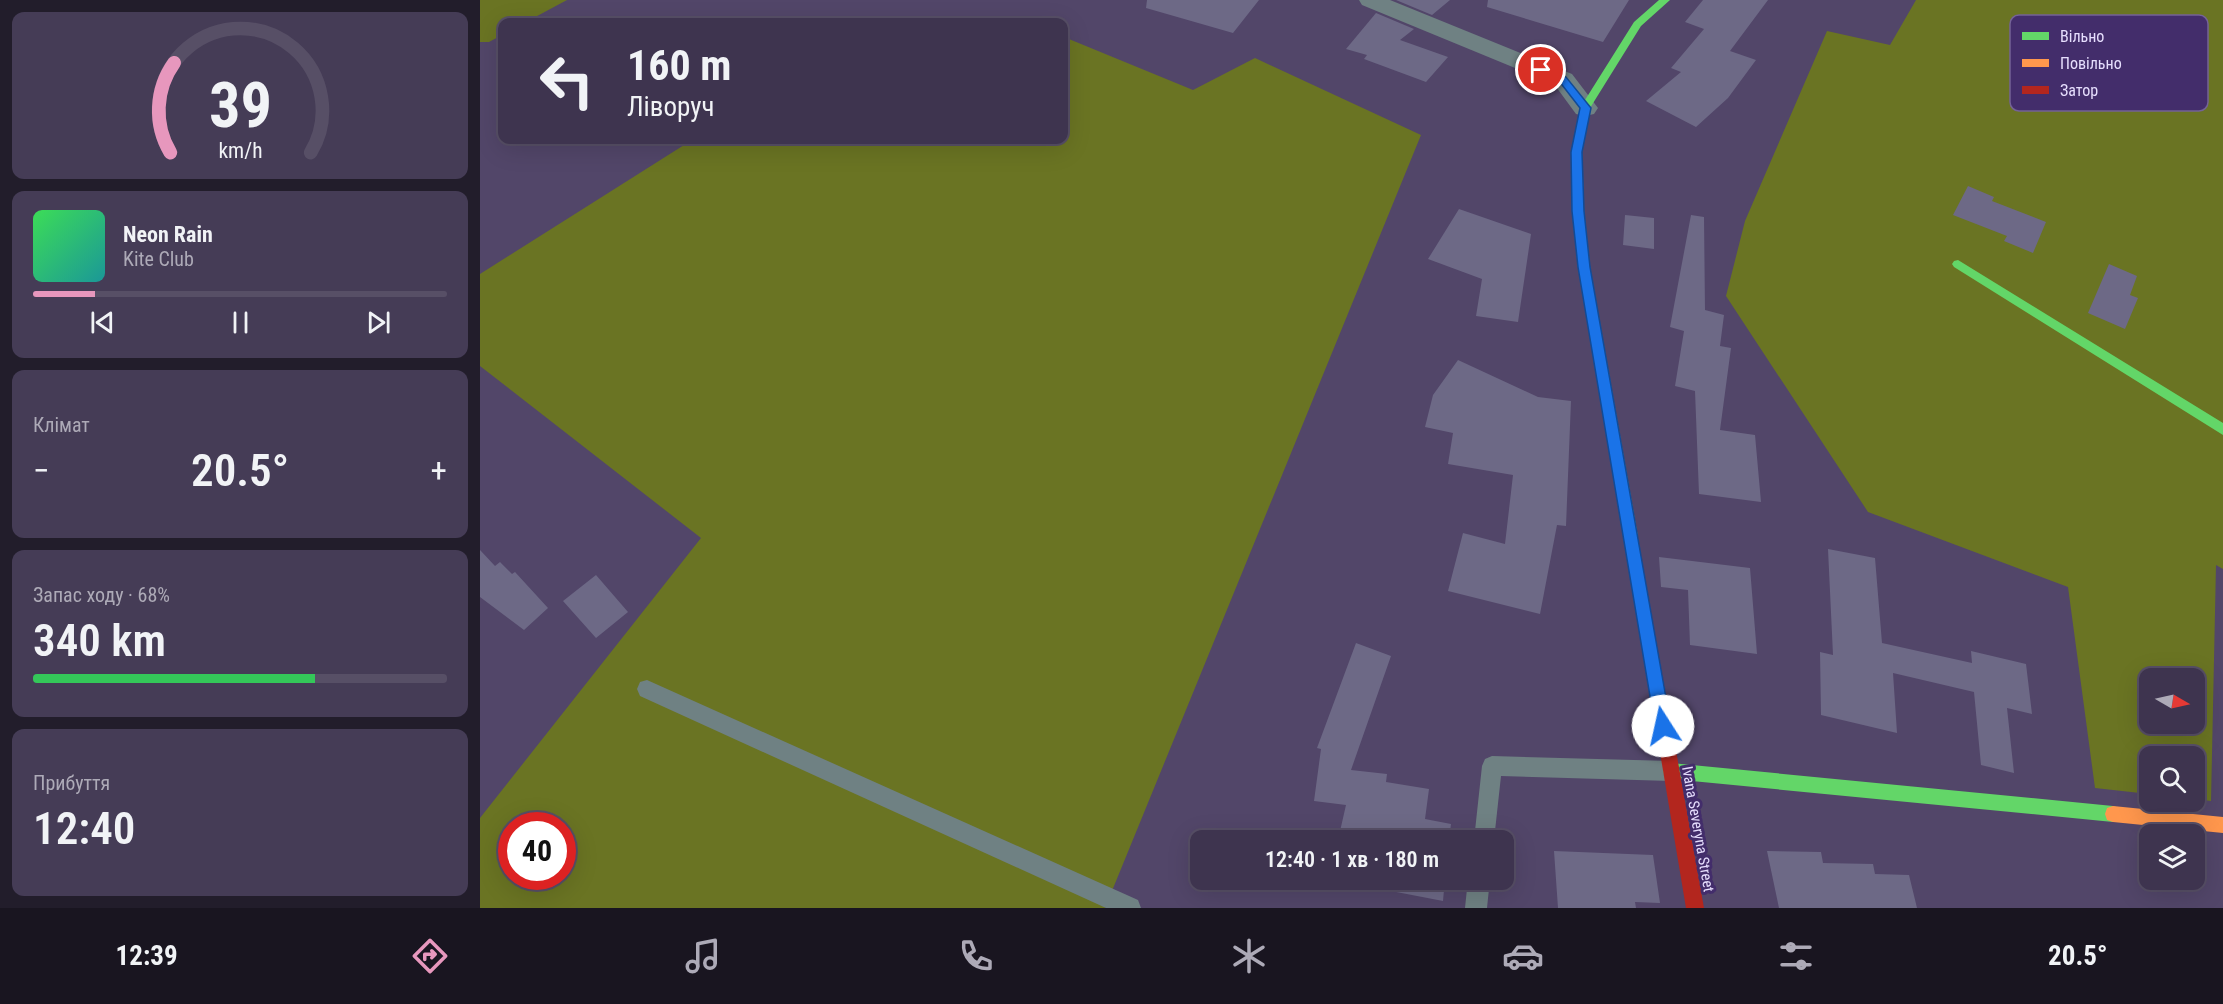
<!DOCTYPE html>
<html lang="uk">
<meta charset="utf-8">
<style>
:root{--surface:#3e344f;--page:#453c56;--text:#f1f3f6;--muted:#adaab7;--line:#574f66;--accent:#e797bd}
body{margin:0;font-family:"Roboto Condensed",sans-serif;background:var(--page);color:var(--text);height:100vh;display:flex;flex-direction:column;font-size:22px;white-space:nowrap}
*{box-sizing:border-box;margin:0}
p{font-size:20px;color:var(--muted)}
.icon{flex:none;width:33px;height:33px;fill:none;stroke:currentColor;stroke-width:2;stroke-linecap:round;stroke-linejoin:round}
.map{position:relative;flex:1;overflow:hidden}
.panel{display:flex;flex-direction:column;gap:12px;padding:12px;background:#221d2b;width:480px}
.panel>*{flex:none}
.banner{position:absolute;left:18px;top:18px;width:570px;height:126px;border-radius:12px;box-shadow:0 6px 24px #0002,0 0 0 2px var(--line);background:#3e344f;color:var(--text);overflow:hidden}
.needle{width:39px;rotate:99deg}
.fabs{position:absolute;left:1659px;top:668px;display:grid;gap:12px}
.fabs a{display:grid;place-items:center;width:66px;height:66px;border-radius:12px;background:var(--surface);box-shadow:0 6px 24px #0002,0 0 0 2px var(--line);font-size:30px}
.speed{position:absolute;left:18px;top:812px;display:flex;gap:12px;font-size:30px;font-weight:700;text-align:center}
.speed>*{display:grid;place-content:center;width:78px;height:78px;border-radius:50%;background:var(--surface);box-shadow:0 6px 24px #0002,0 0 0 2px var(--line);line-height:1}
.speed .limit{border:9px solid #d22;background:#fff;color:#111}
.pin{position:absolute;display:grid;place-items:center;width:51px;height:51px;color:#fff;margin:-26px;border:3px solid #fff;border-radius:50%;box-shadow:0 2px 6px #0007}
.me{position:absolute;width:66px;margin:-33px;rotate:350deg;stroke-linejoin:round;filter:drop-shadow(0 0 4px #0008)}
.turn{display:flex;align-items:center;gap:21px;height:126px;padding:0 30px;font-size:27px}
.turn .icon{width:78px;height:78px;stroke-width:2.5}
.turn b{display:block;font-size:42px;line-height:51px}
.big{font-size:45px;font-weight:600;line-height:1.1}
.panel .card{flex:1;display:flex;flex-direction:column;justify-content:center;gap:9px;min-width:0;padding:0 21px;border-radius:12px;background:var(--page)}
.panel .dial{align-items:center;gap:0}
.dial svg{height:156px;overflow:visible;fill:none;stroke:var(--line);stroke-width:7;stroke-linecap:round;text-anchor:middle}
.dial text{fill:var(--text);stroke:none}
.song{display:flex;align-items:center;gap:18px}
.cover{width:72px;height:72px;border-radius:9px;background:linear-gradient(135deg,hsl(130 70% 55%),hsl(180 70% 35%))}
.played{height:6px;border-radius:3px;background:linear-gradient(90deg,var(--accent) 15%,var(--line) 15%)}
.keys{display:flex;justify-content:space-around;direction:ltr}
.heat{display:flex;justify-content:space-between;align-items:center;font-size:33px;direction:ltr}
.charge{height:9px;border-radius:4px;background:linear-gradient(90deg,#34c759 68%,var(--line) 0)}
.trip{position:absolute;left:710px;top:830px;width:324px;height:60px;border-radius:12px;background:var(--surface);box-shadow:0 6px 24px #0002,0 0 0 2px var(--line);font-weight:600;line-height:60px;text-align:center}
.menu{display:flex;height:96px;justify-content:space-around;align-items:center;background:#191520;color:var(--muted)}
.menu .icon{width:42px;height:42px}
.menu .selected{color:var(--accent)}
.menu b{font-size:27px;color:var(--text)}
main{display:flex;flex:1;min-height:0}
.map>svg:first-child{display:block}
.green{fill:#6a7423;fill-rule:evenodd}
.building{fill:#6d6986}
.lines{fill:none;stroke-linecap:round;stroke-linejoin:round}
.lane{fill:#6f8183;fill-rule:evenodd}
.street{fill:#6f8183;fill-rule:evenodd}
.fast{fill:#63d668;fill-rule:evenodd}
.slow{fill:#ff974d;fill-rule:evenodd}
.jam{fill:#b3261e;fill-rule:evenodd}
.route{fill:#1a73e8;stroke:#114b97;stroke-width:1.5}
.labels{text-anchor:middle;stroke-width:6;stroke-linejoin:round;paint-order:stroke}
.street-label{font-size:15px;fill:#e6defd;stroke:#432d6b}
.key{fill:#432d6b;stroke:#746297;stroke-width:1.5}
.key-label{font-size:16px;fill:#e6defd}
</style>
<main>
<section class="panel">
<div class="card dial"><svg viewBox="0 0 100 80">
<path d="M14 69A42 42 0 1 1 86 69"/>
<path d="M14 69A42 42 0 0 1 16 23" stroke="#e797bd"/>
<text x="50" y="56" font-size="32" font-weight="700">39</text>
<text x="50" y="72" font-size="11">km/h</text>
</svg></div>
<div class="card">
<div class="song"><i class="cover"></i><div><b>Neon Rain</b><p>Kite Club</p></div></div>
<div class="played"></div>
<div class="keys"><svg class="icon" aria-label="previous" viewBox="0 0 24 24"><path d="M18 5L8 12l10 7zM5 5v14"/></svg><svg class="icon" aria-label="pause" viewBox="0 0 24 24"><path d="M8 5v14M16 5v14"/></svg><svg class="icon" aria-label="next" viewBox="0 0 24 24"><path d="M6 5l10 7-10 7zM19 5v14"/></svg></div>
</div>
<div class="card"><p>Клімат</p>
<div class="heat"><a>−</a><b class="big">20.5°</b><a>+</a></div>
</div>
<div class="card"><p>Запас ходу · 68%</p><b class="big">340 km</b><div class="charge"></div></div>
<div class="card"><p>Прибуття</p><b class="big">12:40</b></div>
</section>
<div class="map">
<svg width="1743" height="908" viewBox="0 0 1743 908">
<rect width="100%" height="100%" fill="#524669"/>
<path class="green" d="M0 0H87L46 22H22V35L9 42H0Z
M1436 0H1743V569L1736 565 1731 801 1715 799 1714 756H1670L1669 794 1615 788 1588 587 1388 512 1246 296 1265 221 1347 31 1410 45ZM1670 678H1714V723H1670Z
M584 37 713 90 775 58 941 135 625 908H0V818L221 538 0 366V274L212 140H326L333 144 341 140H584ZM32 825H82V876H32Z"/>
<path class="building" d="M667 0H779L753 33 666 8Z
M916 0H970L952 15Z
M1008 0H1149L1123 42 1007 7Z
M1223 0H1288L1250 51 1276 60 1248 98 1216 127 1166 101 1201 72 1191 68 1224 29 1205 22Z
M896 13 934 29 920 40 968 57 946 82 884 59 887 55 866 49Z
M1488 186 1514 197 1512 201 1566 222 1553 253 1524 241 1527 236 1473 215Z
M979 209 1051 234 1038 322 996 316 1002 279 948 259Z
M1145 215 1174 218V249L1143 245Z
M1211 215 1224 217 1225 310 1244 315 1240 346 1251 348 1240 430 1275 435 1281 502 1219 494 1215 391 1195 386 1204 331 1190 327Z
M1629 264 1657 276 1650 295 1658 298 1645 329 1608 313Z
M978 360 1058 397 1091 401 1086 526 1077 525 1060 614 968 591 983 533 1025 544 1033 475 968 464 973 433 945 427 953 395Z
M1348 549 1395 558 1402 643 1492 663 1491 651 1546 664 1552 714 1527 708 1534 773 1501 765 1494 692 1413 673 1417 733 1341 715 1340 652 1353 655Z
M0 550 15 566 20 562 32 574 35 572 68 608 44 630 0 597Z
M1179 557 1270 568 1277 654 1210 645 1208 590 1181 587Z
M116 575 148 612 116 638 83 601Z
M876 643 911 656 871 770 907 774 906 782 949 789 945 819 971 824 969 840H858L866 805 834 801 841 749 837 748Z
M1074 851 1173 855 1180 903 1155 902 1156 908H1078Z
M1287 851 1341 852 1343 863 1393 864 1395 874 1429 875 1437 908H1299Z
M849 879H965L963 901Z"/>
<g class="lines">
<path class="lane" d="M167 680 658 900 661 908H626L160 696 157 689 160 682Z
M1012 756 1191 761 1198 764 1201 771 1198 778 1191 781 1021 776 1014 840H994L1002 766 1005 759Z
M988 879H1010L1007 908H985Z"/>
<path class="street" d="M879 0H910L1092 74 1118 108 1114 114 1105 116 1096 114 1074 84 882 5Z"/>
<path class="fast" d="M1179 0H1190L1161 26 1110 108 1102 152 1104 211 1110 267 1158 537 1156 541 1151 543 1146 541 1144 537 1098 267 1092 211V152L1100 108 1154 22Z
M1478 260 1743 423V435L1474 267 1472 264 1474 261Z
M1191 763 1633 806 1639 808 1641 814 1639 820 1633 822 1191 779 1185 777 1183 771 1185 765Z"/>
<path class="slow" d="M1633 806 1743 817V833L1633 822 1627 820 1625 814 1627 808Z"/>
<path class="jam" d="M1151 531 1156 533 1158 537 1224 908H1206L1144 537 1146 533Z"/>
</g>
<path class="route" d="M1061 67 1086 77 1111 108 1102 152 1104 211 1110 267 1191 726 1189 731 1183 734 1177 731 1175 726 1098 267 1092 211 1091 152 1100 108 1079 81 1058 73V68Z"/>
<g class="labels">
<g class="street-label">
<text transform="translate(1218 829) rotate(80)" y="5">Ivana Severyna Street</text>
</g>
</g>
<rect x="1530" y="15" width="198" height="96" rx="9" class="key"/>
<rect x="1542" y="32" width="27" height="8" fill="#63d668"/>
<rect x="1542" y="59" width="27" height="8" fill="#ff974d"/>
<rect x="1542" y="86" width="27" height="8" fill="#b3261e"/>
<g class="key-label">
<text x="1580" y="42">Вільно</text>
<text x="1580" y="69">Повільно</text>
<text x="1580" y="96">Затор</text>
</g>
</svg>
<div class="fabs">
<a><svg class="needle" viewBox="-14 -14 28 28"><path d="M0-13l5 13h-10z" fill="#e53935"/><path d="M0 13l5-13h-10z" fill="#adaab7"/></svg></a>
<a><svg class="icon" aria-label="search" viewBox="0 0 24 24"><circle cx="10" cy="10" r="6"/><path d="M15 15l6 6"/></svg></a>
<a><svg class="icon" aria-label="layers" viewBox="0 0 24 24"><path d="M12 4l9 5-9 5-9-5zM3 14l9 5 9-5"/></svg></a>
</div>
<div class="speed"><div class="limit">40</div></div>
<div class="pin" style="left:1061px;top:70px;background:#d93025"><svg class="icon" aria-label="arrive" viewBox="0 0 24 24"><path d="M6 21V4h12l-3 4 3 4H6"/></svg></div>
<svg class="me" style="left:1183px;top:726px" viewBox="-20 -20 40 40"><circle r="19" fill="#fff"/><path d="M0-13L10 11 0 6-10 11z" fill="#1a73e8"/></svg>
<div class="trip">12:40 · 1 хв · 180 m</div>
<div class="banner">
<div class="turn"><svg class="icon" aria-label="left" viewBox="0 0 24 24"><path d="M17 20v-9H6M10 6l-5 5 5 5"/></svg><div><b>160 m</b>Ліворуч</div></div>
</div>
</div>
</main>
<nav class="menu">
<b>12:39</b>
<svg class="icon selected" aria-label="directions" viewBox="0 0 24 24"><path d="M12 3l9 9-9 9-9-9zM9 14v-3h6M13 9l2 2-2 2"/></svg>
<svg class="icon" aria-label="music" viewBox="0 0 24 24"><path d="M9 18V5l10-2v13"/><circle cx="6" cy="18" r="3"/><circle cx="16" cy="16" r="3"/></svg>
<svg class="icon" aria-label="phone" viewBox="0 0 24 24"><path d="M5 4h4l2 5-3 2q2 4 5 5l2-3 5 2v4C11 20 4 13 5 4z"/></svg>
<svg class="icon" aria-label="climate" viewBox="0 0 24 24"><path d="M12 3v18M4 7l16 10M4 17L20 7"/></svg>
<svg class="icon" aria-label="car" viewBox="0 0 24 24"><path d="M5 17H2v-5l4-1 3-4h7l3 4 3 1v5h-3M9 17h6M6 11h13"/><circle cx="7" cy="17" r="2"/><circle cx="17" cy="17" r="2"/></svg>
<svg class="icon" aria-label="filters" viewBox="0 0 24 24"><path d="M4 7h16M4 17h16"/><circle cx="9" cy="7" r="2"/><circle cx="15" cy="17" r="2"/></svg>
<b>20.5°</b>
</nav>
